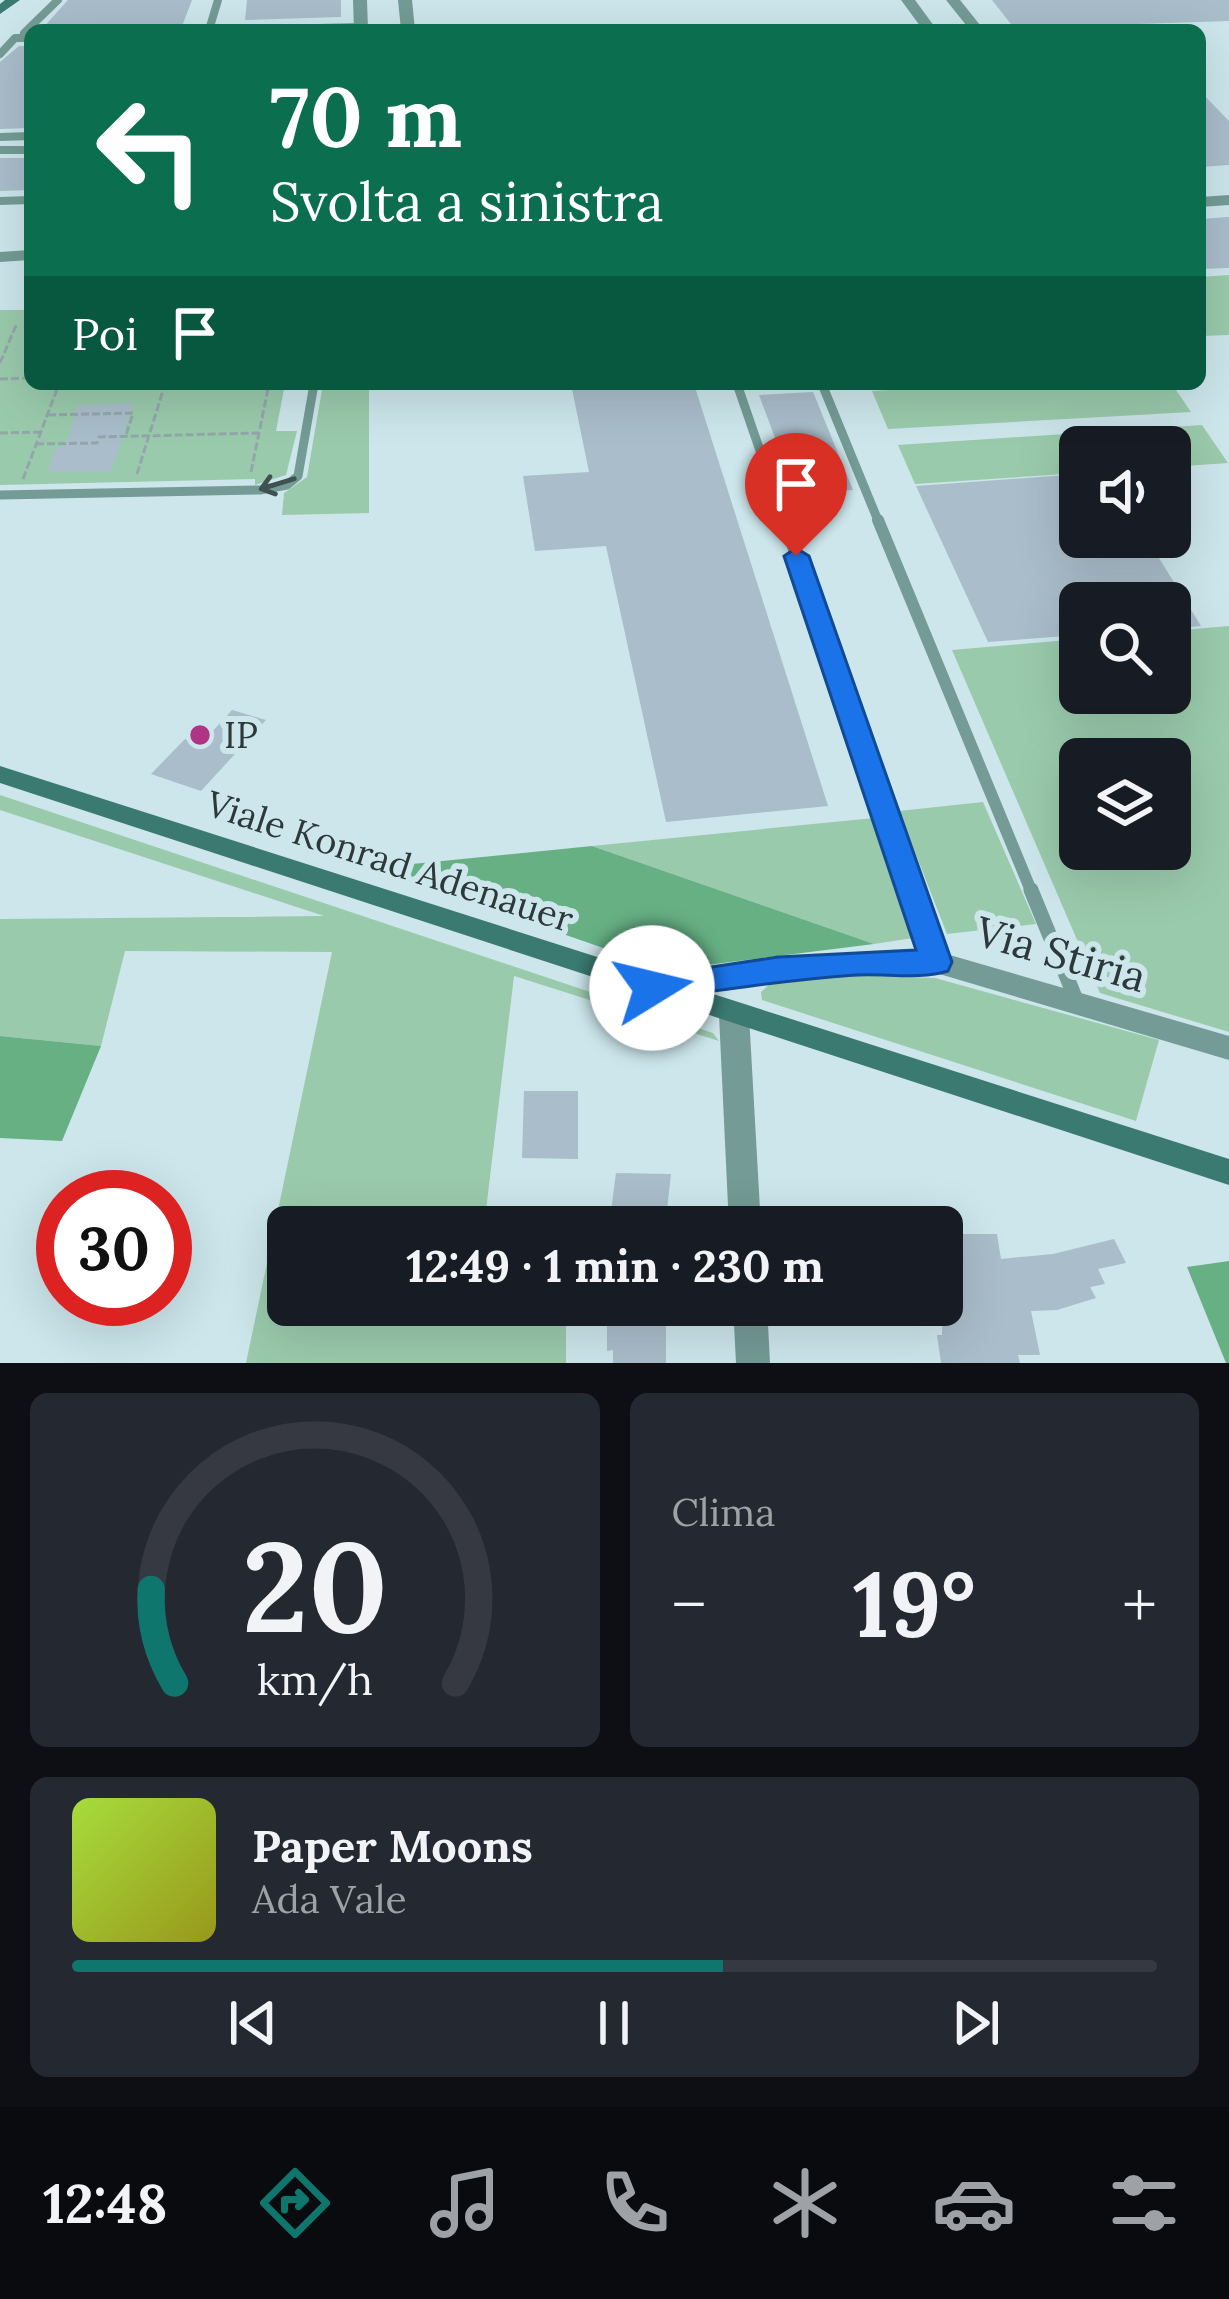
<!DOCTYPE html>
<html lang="it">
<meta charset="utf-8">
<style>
:root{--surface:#171b24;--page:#242831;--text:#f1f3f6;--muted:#9ea1a6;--line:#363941;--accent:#0f766e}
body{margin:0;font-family:Lora,serif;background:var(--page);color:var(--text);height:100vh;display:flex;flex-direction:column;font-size:45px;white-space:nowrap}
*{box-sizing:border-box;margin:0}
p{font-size:39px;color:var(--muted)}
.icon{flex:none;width:66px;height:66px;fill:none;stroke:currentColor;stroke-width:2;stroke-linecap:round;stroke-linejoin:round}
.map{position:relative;height:1363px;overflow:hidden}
.drawer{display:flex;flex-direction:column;gap:30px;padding:30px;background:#0d0f14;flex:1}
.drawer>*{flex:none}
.top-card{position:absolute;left:24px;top:24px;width:1182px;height:366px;border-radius:18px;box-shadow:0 12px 48px #0002;background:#0b6e4f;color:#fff;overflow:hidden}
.controls{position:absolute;left:1059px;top:426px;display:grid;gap:24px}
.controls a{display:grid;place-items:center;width:132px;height:132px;border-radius:18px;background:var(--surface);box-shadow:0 12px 48px #0002;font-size:60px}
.speed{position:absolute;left:36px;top:1170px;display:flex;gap:24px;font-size:60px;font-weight:700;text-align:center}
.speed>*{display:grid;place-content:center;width:156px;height:156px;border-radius:50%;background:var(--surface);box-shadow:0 12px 48px #0002;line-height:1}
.speed .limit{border:18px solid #d22;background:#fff;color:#111}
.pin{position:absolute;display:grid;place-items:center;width:102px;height:102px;color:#fff;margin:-123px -51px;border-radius:50% 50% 50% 0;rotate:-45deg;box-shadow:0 0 12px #0007}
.pin .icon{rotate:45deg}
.me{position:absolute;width:132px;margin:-66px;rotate:81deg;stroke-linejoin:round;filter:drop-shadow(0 0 9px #0008)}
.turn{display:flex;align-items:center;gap:42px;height:252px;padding:0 48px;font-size:54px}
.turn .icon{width:156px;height:156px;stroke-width:2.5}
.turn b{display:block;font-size:84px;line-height:102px}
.then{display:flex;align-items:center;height:114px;padding:0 48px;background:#0003;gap:24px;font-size:45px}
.big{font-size:90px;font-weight:800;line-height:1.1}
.drawer .card{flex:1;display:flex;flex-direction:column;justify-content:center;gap:18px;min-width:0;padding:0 42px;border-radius:18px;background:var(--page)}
.drawer .dial{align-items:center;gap:0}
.dial svg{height:312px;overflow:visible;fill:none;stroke:var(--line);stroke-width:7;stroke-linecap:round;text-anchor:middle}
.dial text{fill:var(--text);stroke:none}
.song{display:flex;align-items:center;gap:36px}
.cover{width:144px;height:144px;border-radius:18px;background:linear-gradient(135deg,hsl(80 70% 55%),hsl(60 70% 35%))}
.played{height:12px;border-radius:6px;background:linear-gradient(90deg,var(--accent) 60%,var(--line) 60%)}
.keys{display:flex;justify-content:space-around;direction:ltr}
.heat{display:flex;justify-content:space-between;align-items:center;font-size:66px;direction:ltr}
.drawer .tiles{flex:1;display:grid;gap:30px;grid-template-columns:1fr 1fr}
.card:last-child{grid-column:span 2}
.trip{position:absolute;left:267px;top:1206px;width:696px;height:120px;border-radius:18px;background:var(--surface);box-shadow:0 12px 48px #0002;font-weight:800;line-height:120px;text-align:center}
.tab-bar{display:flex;height:192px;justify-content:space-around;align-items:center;background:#090b0e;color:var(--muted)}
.tab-bar .icon{width:84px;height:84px}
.tab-bar .current{color:var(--accent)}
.tab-bar b{font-size:54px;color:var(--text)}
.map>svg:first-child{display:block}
.green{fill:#9acaac;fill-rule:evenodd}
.forest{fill:#66b084}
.building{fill:#a9bdca}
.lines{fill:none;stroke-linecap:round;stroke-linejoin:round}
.path{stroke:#93a7ab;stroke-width:3;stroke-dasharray:8 3;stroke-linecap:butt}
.lane-far3{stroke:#749b95;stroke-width:8}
.lane-far2{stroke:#749b95;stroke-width:9}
.lane-far1{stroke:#749b95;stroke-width:12}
.lane{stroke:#749b95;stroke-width:15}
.street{fill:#749b95;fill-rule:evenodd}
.secondary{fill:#3a7a71;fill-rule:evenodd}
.oneway{stroke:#3f5151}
.route{fill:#1a73e8;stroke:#114b97;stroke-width:3}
.poi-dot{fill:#b03486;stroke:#cce6eb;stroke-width:4.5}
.labels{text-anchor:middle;stroke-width:12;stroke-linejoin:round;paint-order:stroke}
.poi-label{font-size:36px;fill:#2d383a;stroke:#cce6eb;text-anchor:start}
.street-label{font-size:36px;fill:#2d383a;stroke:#cce6eb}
.near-street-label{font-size:42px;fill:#2d383a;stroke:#cce6eb}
</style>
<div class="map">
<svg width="1229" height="1363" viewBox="0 0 1229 1363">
<rect width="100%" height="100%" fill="#cce6eb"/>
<path class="green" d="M1229 275V335L1200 336V277Z
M30 304V384H275V389H284L276 431H297L286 475 255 485V479L0 485V310H26Z
M323 384H369V513L282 515 284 493 307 477Z
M1004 384H1172L1191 412 888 429 872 391Z
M1202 425 1228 463 1170 467V447H1080V473L915 484 898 445Z
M1229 626V1032L1100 993 952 650 1080 639V693H1170V631ZM1080 759H1170V849H1080Z
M0 795 713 1033 719 1041 514 976 484 1227H288V1305H566V1363H246L332 952 125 951 101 1046 0 1036V919L324 916 0 810Z
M983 802 1036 924 947 934 899 811Z
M874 818 913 938 874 944 592 846Z
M862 975 935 978 1159 1040 1136 1121 762 1000 761 992 771 983Z"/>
<path class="forest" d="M592 846 874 944 667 970 372 868Z
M0 1036 101 1046 62 1141 0 1138Z
M1229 1261V1363H1226L1187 1267Z"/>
<path class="building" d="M68 0H192L181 29 41 30Z
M247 0H341V17L245 20Z
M992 0H1229V21L1014 28Z
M19 46H30V128L0 129V62Z
M1200 91 1229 121V165L1200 167Z
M0 158H30V190L0 191Z
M1229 217V268L1200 269V219Z
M571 384H694L828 806 666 822 606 546 535 551 523 476 589 472Z
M813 392 853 490 796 494 759 395Z
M133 403 111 472H47L56 447H65L77 406Z
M1080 474V537H1146L1201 626 1170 629V603H1080V635L988 642 916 486Z
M232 710 266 720 201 791 151 774 185 739 201 744Z
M524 1091H578V1159L522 1158Z
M616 1173 671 1174 665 1227H609Z
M942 1234H997L1001 1259 1053 1254 1114 1239 1126 1263 1098 1269 1105 1284 1090 1287 1096 1298 1057 1310 1031 1311 1040 1355H1018L1020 1363H941L937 1335H942Z
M607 1305H666V1363H613V1350L607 1351Z"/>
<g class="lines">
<path class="path" d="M0 363 17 323
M0 379 30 378
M164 388 297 385
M48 415 133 413 126 435
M0 433 41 432
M36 444 97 443 99 437 259 433
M251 472 269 384
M137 474 165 384
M23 479 59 384"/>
<path class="lane-far3" d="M209 30 218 0
M232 30 361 27
M24 33 58 0
M0 54 15 38H30
M0 137 30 136
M0 150H30
M0 201 30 200"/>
<path class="lane-far2" d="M737 384 785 523
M822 384 879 523
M0 495 260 490 287 485 298 476 314 384"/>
<path class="lane-far1" d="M784 520 912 893
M878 520 1032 893"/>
<path class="lane" d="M911 890 936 962
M1031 890 1077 1002"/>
<path class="street" d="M353 0H367L368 30H354Z
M398 0H412L415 30H401Z
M901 0H915L937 30H923Z
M946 0H960L984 30H970Z
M1229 195V205L1200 207V197Z
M30 250V260L0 262V252Z
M936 951 1229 1036V1060L936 973 778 980 652 999 642 996 638 988 642 980 652 977 778 958Z
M734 1004 744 1007 749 1015 761 1227H729L719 1015 724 1007Z
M733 1305H767L770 1363H736Z"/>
<path class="secondary" d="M5 0H20L0 14V4Z
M0 766 1229 1159V1185L0 783Z"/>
</g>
<defs><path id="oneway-shaft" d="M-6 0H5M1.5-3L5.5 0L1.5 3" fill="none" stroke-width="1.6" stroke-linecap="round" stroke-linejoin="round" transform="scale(3)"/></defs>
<use class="oneway" href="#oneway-shaft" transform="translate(277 484) rotate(163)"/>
<path class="route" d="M796 548 809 556 952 962 948 971C920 980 885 973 855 975 787 980 720 990 652 1000L640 997 635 988 640 979 652 976 778 957 916 950 784 556Z"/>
<circle class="poi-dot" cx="200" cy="735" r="12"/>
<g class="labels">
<g class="poi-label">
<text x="224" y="748">IP</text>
</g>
<g class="street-label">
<text transform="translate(390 861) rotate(18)" y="13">Viale Konrad Adenauer</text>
</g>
<g class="near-street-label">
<text transform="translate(1061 954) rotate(16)" y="15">Via Stiria</text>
</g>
</g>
</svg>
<div class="controls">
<a><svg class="icon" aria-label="sound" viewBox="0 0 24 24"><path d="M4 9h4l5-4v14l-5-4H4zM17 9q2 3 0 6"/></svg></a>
<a><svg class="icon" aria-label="search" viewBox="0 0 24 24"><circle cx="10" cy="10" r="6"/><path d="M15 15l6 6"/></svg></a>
<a><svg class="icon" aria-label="layers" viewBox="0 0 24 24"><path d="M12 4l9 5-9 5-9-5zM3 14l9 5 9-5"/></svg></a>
</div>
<div class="speed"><div class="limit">30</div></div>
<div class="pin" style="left:796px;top:556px;background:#d93025"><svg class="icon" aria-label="arrive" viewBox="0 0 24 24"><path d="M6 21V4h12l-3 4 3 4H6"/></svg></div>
<svg class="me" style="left:652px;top:988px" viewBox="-20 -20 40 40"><circle r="19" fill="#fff"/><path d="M0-13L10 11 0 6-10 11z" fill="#1a73e8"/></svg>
<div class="trip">12:49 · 1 min · 230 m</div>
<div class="top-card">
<div class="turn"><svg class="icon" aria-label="left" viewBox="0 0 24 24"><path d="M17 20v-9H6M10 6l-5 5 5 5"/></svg><div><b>70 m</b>Svolta a sinistra</div></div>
<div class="then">Poi<svg class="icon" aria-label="arrive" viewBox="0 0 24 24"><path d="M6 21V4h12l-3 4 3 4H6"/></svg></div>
</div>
</div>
<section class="drawer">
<div class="tiles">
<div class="card dial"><svg viewBox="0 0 100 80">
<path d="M14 69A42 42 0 1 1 86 69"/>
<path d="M14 69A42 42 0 0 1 8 45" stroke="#0f766e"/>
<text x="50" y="56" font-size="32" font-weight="700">20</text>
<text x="50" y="72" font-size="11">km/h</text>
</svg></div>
<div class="card"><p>Clima</p>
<div class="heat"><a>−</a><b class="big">19°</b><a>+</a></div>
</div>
<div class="card">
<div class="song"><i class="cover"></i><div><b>Paper Moons</b><p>Ada Vale</p></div></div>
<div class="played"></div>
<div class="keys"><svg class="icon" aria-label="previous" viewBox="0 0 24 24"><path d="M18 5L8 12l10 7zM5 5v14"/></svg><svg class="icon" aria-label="pause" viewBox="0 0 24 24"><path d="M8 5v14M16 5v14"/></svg><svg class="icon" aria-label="next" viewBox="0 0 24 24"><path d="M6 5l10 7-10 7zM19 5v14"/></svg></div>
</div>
</div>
</section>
<nav class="tab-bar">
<b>12:48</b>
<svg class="icon current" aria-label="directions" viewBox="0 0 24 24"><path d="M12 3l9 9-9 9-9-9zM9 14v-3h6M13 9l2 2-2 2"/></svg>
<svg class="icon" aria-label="music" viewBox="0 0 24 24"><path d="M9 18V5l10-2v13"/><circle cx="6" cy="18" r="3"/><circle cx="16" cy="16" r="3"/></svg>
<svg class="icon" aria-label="phone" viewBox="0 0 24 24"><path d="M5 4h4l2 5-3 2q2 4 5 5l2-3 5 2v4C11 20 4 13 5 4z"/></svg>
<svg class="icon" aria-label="climate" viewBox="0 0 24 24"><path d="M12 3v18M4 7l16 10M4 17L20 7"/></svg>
<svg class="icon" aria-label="car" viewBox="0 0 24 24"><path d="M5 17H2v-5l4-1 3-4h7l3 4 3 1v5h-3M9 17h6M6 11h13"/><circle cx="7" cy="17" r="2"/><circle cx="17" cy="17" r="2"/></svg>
<svg class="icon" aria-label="filters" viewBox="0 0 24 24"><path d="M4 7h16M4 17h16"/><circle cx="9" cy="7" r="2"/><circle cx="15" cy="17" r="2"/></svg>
</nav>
